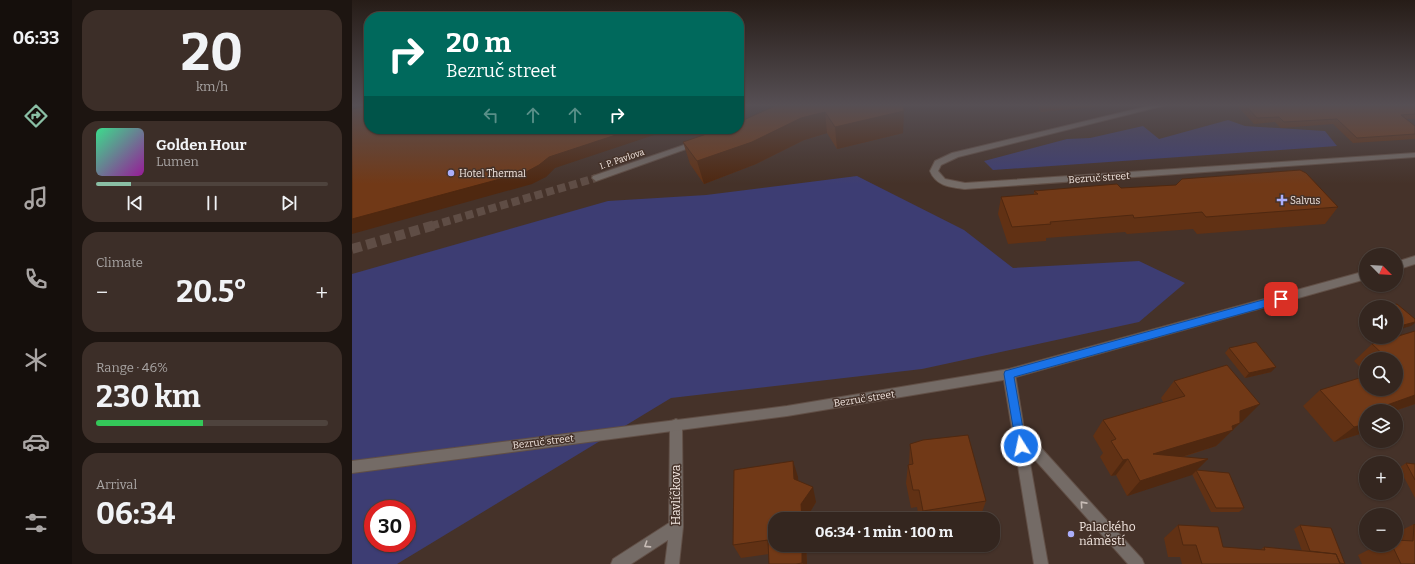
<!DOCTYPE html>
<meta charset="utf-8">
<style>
:root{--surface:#34261f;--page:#3c2e28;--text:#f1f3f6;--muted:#a9a5a4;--line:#4e433d;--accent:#8abfa5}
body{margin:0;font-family:Bitter,serif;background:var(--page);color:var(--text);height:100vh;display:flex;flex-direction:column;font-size:15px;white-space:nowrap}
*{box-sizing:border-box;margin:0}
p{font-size:13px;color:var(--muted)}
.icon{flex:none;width:22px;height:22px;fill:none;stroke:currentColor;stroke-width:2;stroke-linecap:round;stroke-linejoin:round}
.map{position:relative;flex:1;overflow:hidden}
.panel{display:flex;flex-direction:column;gap:10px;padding:10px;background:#1d1511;width:280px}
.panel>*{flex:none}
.banner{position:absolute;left:12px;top:12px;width:380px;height:122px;border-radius:16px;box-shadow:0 1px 3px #0004,0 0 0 1px var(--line);background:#00695c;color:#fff;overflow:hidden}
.needle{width:26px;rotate:114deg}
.tools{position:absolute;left:1007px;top:248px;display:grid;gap:8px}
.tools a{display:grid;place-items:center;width:44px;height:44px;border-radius:50%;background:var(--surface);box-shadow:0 1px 3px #0004,0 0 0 1px var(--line);font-size:20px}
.speed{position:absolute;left:12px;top:500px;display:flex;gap:8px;font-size:20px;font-weight:700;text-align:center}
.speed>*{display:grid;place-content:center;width:52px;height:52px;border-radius:50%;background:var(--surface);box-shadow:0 1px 3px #0004,0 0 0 1px var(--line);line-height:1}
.speed .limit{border:6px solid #d22;background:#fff;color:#111}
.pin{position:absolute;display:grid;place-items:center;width:34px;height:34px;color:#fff;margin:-17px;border-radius:8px;box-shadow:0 2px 6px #0006}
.me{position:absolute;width:44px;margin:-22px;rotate:350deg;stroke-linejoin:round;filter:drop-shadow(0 0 3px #0008)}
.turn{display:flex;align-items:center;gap:14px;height:84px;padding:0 16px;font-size:18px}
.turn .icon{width:52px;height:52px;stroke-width:2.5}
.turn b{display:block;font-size:28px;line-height:34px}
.lanes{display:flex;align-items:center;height:38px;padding:0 16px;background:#0003;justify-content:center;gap:20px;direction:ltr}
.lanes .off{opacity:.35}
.big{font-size:30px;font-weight:700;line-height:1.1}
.panel .card{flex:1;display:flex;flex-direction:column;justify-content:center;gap:6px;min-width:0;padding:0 14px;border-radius:16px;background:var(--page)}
.panel .dial{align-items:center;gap:0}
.dial b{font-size:52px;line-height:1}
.song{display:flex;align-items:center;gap:12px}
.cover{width:48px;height:48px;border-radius:6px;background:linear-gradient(135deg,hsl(150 70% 55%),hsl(300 70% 35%))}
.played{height:4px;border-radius:2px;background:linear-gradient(90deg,var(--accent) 15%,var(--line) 15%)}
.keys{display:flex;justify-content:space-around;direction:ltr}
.heat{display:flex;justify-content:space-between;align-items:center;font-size:22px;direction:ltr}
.charge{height:6px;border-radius:3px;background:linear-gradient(90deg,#34c759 46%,var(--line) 0)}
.trip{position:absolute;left:416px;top:512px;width:232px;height:40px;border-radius:16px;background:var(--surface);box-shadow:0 1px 3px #0004,0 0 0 1px var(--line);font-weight:700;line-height:40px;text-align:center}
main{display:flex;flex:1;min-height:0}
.tab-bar{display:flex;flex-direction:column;width:72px;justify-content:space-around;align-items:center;background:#150f0c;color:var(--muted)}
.tab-bar .icon{width:28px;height:28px}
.tab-bar .selected{color:var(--accent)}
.tab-bar b{font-size:18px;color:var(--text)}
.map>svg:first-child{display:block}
.green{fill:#3d3d73;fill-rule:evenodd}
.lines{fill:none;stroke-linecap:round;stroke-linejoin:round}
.minor-tunnel-far1{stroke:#5f4d45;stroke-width:8;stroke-dasharray:8 4;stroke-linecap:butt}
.minor-tunnel{stroke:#5f4d45;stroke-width:10;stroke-dasharray:10 5;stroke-linecap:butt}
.minor-casing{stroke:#614f46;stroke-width:2}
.tertiary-casing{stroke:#614f46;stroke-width:2}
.minor{fill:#746b66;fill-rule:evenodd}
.tertiary{fill:#746b66;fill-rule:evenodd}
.wall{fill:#613114}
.shaded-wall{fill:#4f2810}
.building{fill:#713917;stroke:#4f2810}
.oneway{stroke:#c7bcb6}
.route{fill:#1a73e8;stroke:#114b97}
.poi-dot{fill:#abaffb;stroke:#453229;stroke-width:1.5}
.labels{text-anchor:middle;stroke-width:3;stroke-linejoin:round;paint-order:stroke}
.far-street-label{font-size:9px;fill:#f3e7e1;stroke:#453229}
.poi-label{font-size:10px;fill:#f3e7e1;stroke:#453229;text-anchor:start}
.street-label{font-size:10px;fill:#f3e7e1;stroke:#453229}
.near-street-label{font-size:12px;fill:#f3e7e1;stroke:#453229}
.near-poi-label{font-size:12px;fill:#f3e7e1;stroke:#453229;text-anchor:start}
</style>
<main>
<nav class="tab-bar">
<b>06:33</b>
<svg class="icon selected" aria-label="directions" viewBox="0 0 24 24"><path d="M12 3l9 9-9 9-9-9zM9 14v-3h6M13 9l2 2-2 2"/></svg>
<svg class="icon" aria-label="music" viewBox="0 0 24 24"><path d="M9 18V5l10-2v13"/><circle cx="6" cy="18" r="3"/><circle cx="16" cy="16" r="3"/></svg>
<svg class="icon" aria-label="phone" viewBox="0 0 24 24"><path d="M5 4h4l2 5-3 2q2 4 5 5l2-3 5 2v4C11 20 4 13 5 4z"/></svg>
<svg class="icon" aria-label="climate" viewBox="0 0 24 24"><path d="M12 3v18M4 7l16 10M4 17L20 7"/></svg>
<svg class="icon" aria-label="car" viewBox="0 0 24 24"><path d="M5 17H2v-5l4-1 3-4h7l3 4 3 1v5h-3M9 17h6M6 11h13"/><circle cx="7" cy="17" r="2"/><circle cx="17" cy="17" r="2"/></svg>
<svg class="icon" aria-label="filters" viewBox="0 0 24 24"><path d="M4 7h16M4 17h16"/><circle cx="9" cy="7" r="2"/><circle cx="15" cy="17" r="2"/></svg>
</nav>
<section class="panel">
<div class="card dial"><b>20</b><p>km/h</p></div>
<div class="card">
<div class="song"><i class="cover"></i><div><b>Golden Hour</b><p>Lumen</p></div></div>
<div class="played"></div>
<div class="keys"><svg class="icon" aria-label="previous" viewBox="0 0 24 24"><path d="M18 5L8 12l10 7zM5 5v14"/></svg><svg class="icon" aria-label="pause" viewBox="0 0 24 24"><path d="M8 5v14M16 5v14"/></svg><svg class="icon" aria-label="next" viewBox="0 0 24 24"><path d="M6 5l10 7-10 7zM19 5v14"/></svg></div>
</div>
<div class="card"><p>Climate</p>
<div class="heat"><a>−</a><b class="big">20.5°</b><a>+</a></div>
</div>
<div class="card"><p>Range · 46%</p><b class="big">230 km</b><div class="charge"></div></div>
<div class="card"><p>Arrival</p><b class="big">06:34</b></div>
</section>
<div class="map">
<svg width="1063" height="564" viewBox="0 0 1063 564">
<rect width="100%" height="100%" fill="#453229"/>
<path class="green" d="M876 120 893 126 973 131 985 146 641 170 632 161 715 139 738 138 791 126 807 139Z
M505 176 612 230 661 268 787 261 833 283 787 322 570 369 319 398 45 564H0V274L256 201 354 195ZM21 509H55V543H21Z"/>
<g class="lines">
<path class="minor-tunnel-far1" d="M79 226 244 178"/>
<path class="minor-tunnel" d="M0 249 83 225"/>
<defs>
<path id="minor" d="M341 142H344L348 144 247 180 244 181 240 178 241 176Z
M657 369 661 371 663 374 672 429 790 559 792 564H776L676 452 696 564H682L651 374 653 371Z
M324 419 328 421 330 425 331 527 327 564H313L316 540 279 564H259L261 559 317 523 318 425 320 421Z"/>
<path id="tertiary" d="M801 105H814L606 157 589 165 586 171 593 179 613 183 1063 153V157L613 189C598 187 584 186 578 171L583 161 600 153Z
M1063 256V264L1044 270V262Z
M1014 271V279L657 379 435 416 0 473V461L435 406 657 369Z"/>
</defs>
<use href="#minor" class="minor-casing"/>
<use href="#tertiary" class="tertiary-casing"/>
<use href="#minor" class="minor"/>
<use href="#tertiary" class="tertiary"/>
</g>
<path class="wall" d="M425 105H551V133L485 149 475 133 452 140 404 164 352 184 338 164 331 142 387 129Z
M685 105H760L689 112Z
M886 105H1063V119H1055L1063 126V139L1001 143 981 124 929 128 923 122 902 124 885 106Z
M824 185 986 207 973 224 845 234 841 229 775 234 773 232 694 238V241L656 244 646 214 649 197 682 195V191L769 188Z
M1063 331V404L1042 411H1014V432L982 442 951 406 968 390 1044 389V359H1014V373L1002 361 1020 344Z
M877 348 919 372 893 378 873 353Z
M822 381 890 422 888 423 864 446 831 457 856 459 844 470 892 508 887 512H859L840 474 775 496 764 475 759 476 748 457 751 453 741 436 751 420 811 402 809 398Z
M558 444 634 501 628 518 623 519H567L565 507 559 508 554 483 556 465H557Z
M1054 463 1063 464V498L1047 468Z
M446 477V480L464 502 454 518 423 545H454L455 564H417V554L389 558 381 545Z
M1062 524 1063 564H1010L1006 555 1026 545H1044V533Z
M826 525 871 547 908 550 912 547 950 551 942 529 948 525 993 564H830L828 557H816L812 538Z"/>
<path class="shaded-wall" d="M552 111 551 133 485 149 483 127Z
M473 112 475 133 452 140 404 164 352 184 345 161 449 118Z
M282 129H320L203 168 194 177 180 184 0 234V219Z
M1063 322V323L1059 326 1044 330V327Z
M924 367 919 372 893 378 897 373Z
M1063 395V404L1042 411H1027L1035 405Z
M908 404 890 422 872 428 888 411Z
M888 423 864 446 788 470 801 454Z
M1014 424V432L982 442 1002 427Z
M776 459 764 475 759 476 771 460Z
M856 459 840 475 775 496 788 481Z
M441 461 446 477 447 494 442 479Z
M461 487 464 502 454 519H450L449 504Z
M450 545H454L455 564H451L450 563Z"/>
<path class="building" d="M17 105V129H282L197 157 187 165 174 172 0 219V109Z
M425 105H551L552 111 483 127 473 112 449 118 400 142 345 161 331 142 369 129H387V122Z
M893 105H1063V114L1049 115 1063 126V134L1005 138 985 119 932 122 927 117 905 118Z
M948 170 954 173 986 207 854 217 850 212 782 218 781 215 698 222 699 224 660 227 649 197 686 194 682 191 765 184 769 188 824 185 830 179Z
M1045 304 1063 319V322L1044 327V307H1034Z
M1063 331V395L1035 405 1041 411H1014V424L1002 427 968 390 1014 376V389H1044V359H1036L1020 344Z
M904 342 924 367 897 373 877 348Z
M875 365 908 404 888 411V423L880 426 881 430 801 454 856 459 788 481 776 459 771 460 759 441 764 439 751 420 833 396 822 381Z
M616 435 634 501 571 511 567 490H561L556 465 561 464 558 444 571 440Z
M441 461 442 479 461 487 449 504 450 519H423V545H450V563L444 564H417L416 540 381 545 382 470Z
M1054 463 1063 464V480Z
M844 470 877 473 892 508H864Z
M1062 524 1063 525V564H1049L1040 545H1044V540L1061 541Z
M826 525 866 527 871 547 913 550 912 547 984 554 988 564H850L844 545H831Z
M948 525 979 528 993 564 988 563 984 554 958 551Z"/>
<defs><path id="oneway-chevron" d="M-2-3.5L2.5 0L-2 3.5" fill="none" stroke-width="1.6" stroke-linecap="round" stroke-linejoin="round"/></defs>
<g class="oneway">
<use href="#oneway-chevron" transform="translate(731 504) rotate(-132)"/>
<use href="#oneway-chevron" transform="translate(295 545) rotate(147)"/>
</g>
<linearGradient id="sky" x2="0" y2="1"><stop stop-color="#261c17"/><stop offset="0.57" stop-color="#564f54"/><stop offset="1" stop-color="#564f54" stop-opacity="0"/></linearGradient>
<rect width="1063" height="184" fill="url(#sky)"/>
<path class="route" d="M929 295 934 299 932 302 662 377 674 446 673 450 669 452 665 450 652 374 653 371Z"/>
<g class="poi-dot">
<circle cx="99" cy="173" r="4"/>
<path d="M928 194h4v4h4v4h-4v4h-4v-4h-4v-4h4z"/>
<circle cx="719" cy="534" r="4"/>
</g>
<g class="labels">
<g class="far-street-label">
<text transform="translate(270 159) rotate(-19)" y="3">I. P. Pavlova</text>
</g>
<g class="poi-label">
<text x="107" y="177">Hotel Thermal</text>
<text x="938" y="204">Salvus</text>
</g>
<g class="street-label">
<text transform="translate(747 177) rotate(-4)" y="4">Bezruč street</text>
<text transform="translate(512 398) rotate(-9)" y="4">Bezruč street</text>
<text transform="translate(191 441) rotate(-7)" y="4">Bezruč street</text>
</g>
<g class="near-street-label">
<text transform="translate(324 495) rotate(-90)" y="4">Havlíčkova</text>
</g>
<g class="near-poi-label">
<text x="727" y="531">Palackého<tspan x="727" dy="14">náměstí</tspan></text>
</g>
</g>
</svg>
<div class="tools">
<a><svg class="needle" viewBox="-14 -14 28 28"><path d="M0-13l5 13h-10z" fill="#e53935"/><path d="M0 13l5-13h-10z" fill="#a9a5a4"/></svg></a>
<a><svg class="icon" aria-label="sound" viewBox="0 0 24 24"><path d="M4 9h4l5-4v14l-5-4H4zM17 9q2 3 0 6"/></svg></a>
<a><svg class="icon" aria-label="search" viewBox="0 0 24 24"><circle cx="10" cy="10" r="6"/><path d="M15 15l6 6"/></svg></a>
<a><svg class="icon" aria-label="layers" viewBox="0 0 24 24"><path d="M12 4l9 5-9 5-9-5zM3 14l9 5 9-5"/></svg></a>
<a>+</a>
<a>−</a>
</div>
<div class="speed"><div class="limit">30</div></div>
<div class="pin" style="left:929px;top:299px;background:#d93025"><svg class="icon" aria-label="arrive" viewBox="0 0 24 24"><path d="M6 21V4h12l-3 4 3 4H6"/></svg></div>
<svg class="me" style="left:669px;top:446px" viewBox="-20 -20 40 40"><circle r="17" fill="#1a73e8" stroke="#fff" stroke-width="3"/><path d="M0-11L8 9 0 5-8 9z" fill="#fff"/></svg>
<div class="trip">06:34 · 1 min · 100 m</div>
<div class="banner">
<div class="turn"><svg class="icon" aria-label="right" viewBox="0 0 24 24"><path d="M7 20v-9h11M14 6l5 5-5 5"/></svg><div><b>20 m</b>Bezruč street</div></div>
<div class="lanes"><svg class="icon off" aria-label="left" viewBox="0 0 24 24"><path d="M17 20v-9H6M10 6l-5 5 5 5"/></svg><svg class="icon off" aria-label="ahead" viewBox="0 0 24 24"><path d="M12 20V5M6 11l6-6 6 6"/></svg><svg class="icon off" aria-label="ahead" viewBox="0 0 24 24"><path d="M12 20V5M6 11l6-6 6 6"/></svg><svg class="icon" aria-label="right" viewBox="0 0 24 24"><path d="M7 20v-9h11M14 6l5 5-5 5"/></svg></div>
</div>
</div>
</main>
